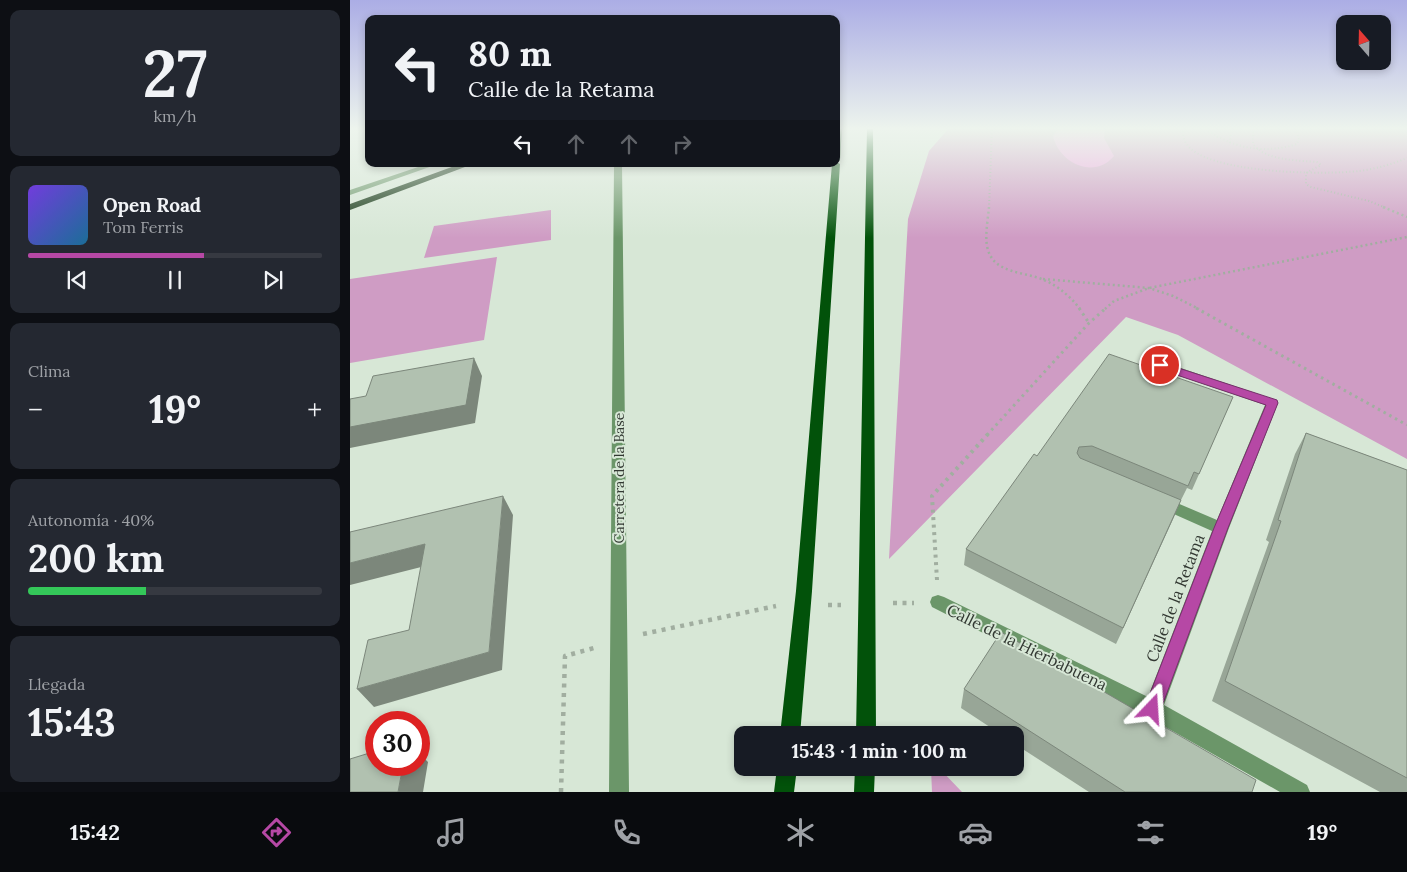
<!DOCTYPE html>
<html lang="es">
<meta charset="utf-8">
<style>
:root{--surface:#171b24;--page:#242831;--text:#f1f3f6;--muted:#9ea1a6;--line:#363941;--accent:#b648a5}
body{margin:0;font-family:Lora,serif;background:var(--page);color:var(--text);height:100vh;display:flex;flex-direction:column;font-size:19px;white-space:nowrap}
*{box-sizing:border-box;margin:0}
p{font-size:16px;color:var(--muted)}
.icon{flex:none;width:28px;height:28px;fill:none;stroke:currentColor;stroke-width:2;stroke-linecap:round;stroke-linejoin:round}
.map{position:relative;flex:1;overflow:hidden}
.side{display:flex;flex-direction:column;gap:10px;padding:10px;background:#0d0f14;width:350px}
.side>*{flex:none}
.guide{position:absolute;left:15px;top:15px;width:475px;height:152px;border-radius:10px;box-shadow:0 2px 8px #0003;background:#171b24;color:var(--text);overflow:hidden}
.needle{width:32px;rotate:340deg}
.controls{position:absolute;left:986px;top:15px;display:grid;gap:10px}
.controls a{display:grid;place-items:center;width:55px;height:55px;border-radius:10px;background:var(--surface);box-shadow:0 2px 8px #0003;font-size:25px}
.speed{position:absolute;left:15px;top:711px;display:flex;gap:10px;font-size:25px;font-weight:700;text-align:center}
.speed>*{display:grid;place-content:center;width:65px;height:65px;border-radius:50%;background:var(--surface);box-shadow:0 2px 8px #0003;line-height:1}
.speed .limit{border:8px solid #d22;background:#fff;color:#111}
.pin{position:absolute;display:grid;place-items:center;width:42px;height:42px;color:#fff;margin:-21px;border:2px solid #fff;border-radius:50%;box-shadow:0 1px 5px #0007}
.me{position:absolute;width:55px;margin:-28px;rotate:20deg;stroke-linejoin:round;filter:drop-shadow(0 0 4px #0008)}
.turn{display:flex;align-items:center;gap:18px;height:105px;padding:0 20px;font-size:22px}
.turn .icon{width:65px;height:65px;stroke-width:2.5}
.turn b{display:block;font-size:35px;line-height:42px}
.lanes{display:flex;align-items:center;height:48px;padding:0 20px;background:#0003;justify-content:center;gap:25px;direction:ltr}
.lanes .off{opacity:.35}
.big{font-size:38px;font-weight:700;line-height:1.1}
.side .tile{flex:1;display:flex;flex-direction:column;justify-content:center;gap:8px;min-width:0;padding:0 18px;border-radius:10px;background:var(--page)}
.side .dial{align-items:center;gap:0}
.dial b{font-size:65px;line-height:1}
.song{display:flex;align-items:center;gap:15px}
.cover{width:60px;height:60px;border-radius:8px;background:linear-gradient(135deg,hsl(260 70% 55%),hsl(200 70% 35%))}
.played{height:5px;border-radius:2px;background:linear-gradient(90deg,var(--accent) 60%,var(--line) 60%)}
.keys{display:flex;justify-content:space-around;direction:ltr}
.heat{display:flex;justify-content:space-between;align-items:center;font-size:28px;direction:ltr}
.charge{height:8px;border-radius:4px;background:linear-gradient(90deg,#34c759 40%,var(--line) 0)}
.trip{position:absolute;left:384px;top:726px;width:290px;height:50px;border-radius:10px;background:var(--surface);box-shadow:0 2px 8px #0003;font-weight:700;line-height:50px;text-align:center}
.menu{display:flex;height:80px;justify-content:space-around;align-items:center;background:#090b0e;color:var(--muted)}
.menu .icon{width:35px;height:35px}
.menu .active{color:var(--accent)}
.menu b{font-size:22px;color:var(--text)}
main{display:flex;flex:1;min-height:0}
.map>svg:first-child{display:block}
.green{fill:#cf9cc4}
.water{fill:#f1a3e1}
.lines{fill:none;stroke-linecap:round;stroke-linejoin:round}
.path-far4{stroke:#a1aea0;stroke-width:2;stroke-dasharray:1 2.5;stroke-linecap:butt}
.path-far3{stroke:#a1aea0;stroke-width:2.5;stroke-dasharray:2 3;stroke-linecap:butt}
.path-far2{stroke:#a1aea0;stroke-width:3;stroke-dasharray:2.5 4;stroke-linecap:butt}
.path-far1{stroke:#a1aea0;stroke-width:4;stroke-dasharray:3 4.5;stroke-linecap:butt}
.path{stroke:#a1aea0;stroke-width:4.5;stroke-dasharray:4 5.5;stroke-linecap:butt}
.minor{fill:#6b9669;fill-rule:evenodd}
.major{fill:#02520a;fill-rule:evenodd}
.highway{fill:#103310;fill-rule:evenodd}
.wall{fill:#98a697}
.shaded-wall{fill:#7c877b}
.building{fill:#b1c1b0;stroke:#7c877b}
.route{fill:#b648a5;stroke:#762f6b}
.labels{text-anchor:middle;stroke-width:4;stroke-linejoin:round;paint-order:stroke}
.street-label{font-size:14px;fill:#323832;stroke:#d7e7d6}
.near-street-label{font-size:16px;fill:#323832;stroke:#d7e7d6}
</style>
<main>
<section class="side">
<div class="tile dial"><b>27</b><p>km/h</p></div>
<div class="tile">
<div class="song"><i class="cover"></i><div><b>Open Road</b><p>Tom Ferris</p></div></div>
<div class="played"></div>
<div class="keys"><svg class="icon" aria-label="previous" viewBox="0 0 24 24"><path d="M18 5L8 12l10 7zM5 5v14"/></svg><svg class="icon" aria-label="pause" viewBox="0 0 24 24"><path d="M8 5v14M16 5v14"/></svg><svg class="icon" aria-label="next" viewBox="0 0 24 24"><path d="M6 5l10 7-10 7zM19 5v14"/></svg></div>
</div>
<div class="tile"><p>Clima</p>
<div class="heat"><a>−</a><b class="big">19°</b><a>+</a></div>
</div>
<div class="tile"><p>Autonomía · 40%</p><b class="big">200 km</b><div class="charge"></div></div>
<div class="tile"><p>Llegada</p><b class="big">15:43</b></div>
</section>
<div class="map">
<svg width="1057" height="792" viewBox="0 0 1057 792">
<rect width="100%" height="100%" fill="#d7e7d6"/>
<path class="green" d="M599 128H1057V459L828 335 776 317 539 559 558 219 579 151Z
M201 210V240L74 258 84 226Z
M147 257 134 340 0 363V279Z
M581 768H589L612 792H582Z"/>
<path class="water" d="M709 128H755L754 138 764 156C744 180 709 163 703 136Z"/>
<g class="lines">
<path class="path-far4" d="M832 128C833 132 833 139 836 143 854 174 976 175 1009 171 1026 169 1042 164 1057 158
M857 128V130C885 149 915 154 947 144L949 138 945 128
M903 128V144C916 161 947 160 967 162L971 165 956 173V184L961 187 1019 201 1036 208
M981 128H983
M880 143 881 128
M639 208 642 128"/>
<path class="path-far3" d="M639 207C638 219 635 234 637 246 642 274 673 271 694 280 708 286 720 296 730 309
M1033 207 1057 217
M693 279 799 288 823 296 849 309
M755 309 764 301 799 288 1057 237"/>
<path class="path-far2" d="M729 308 739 323
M846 308 1057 425
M637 435 739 323 756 308"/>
<path class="path-far1" d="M587 580 582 496 638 434"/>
<path class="path" d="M543 603H564
M478 605H491
M293 634 426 606
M211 792 215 656 244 648"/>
<path class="minor" d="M77 164H88L0 195V190Z
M264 164H272L279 792H259Z
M810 361 926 400 928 403 879 528 814 705 957 785 960 792H930L796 716 582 607 580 602 582 597 588 595 594 597 798 697 862 531 808 507 806 503 808 499 813 497 867 520 915 405 806 368 804 365 806 362Z"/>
<path class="major" d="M486 128H492L490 160 487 162 490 164 462 591 450 735H430L446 591 482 164H486Z
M517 128H523L526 735H506Z
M427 768H447L444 792H424Z
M505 768H525L524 792H504Z"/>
<path class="highway" d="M110 164H123L0 210V204Z"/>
</g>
<path class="wall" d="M883 397 842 490 837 488 830 502 766 644 614 565 616 549 687 456Z
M956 433 1057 470V792H1030L862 701 919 542 916 540 945 454Z
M614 689 902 792H739L665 744V735H652L611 708Z"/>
<path class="shaded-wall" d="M124 358 132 376 125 423 0 448V427Z
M153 496 163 515 152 670 24 707 7 689 139 652Z
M831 500 824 517 766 644 773 628Z
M75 544 87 563 0 585V563Z
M69 753 78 762 73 792H48L53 765H69Z"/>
<path class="building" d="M759 354 883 397 849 474 844 472 838 486 742 446 729 447 727 453 730 458 831 500 773 628 616 549 684 454 687 456Z
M124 358 116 405 0 427V399L16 396 23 376Z
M956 433 1057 470V778L875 681 931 521 928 520Z
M153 496 139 652 7 689 18 640 59 630 75 544 0 563V532Z
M651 632 906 780 902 792H775L614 689Z
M26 751V765H53L48 792H0V759Z"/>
<linearGradient id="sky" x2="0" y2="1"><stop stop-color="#abade5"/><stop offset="0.54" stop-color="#edf4ed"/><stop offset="1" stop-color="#edf4ed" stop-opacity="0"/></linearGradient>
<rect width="1057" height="238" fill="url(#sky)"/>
<path class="route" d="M810 362 927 400 928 403 878 528 811 709 809 715 802 718 796 715 794 709 864 528 916 405 806 368 805 365Z"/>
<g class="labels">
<g class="street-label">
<text transform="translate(269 478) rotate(-90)" y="5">Carretera de la Base</text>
</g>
<g class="near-street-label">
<text transform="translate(825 598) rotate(-69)" y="6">Calle de la Retama</text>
<text transform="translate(677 647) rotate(26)" y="6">Calle de la Hierbabuena</text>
</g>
</g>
</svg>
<div class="controls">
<a><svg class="needle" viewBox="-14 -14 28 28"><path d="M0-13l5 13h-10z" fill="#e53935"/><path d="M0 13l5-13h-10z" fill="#9ea1a6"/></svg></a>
</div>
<div class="speed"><div class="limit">30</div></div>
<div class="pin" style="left:810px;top:365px;background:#d93025"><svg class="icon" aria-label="arrive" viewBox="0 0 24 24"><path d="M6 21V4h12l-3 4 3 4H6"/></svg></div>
<svg class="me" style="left:802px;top:709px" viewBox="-20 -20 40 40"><path d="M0-17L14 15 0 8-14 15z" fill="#b648a5" stroke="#fff" stroke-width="4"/></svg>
<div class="trip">15:43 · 1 min · 100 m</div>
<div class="guide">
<div class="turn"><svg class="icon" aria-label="left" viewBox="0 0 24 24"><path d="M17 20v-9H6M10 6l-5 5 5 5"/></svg><div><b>80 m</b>Calle de la Retama</div></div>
<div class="lanes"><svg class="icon" aria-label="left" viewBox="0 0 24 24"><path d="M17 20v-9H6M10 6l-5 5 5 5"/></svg><svg class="icon off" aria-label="ahead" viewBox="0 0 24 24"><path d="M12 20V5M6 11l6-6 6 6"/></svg><svg class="icon off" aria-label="ahead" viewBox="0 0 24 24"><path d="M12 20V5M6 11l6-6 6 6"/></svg><svg class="icon off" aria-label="right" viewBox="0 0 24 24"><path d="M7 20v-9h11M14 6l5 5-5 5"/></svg></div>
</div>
</div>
</main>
<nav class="menu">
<b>15:42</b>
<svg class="icon active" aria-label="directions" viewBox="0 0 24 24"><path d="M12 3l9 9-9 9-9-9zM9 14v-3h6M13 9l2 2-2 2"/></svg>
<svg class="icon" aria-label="music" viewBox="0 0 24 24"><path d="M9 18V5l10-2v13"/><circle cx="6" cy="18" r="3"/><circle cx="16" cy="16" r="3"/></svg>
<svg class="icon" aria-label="phone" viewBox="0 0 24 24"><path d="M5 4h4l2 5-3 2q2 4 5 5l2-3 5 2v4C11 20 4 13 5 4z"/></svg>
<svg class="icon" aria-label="climate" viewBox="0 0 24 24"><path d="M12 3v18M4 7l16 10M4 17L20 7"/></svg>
<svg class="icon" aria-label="car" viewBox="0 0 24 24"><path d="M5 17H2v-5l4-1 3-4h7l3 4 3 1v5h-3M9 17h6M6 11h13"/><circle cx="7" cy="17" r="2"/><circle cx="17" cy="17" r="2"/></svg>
<svg class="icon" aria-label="filters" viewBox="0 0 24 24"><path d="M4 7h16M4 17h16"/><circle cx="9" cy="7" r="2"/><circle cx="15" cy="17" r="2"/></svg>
<b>19°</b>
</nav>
